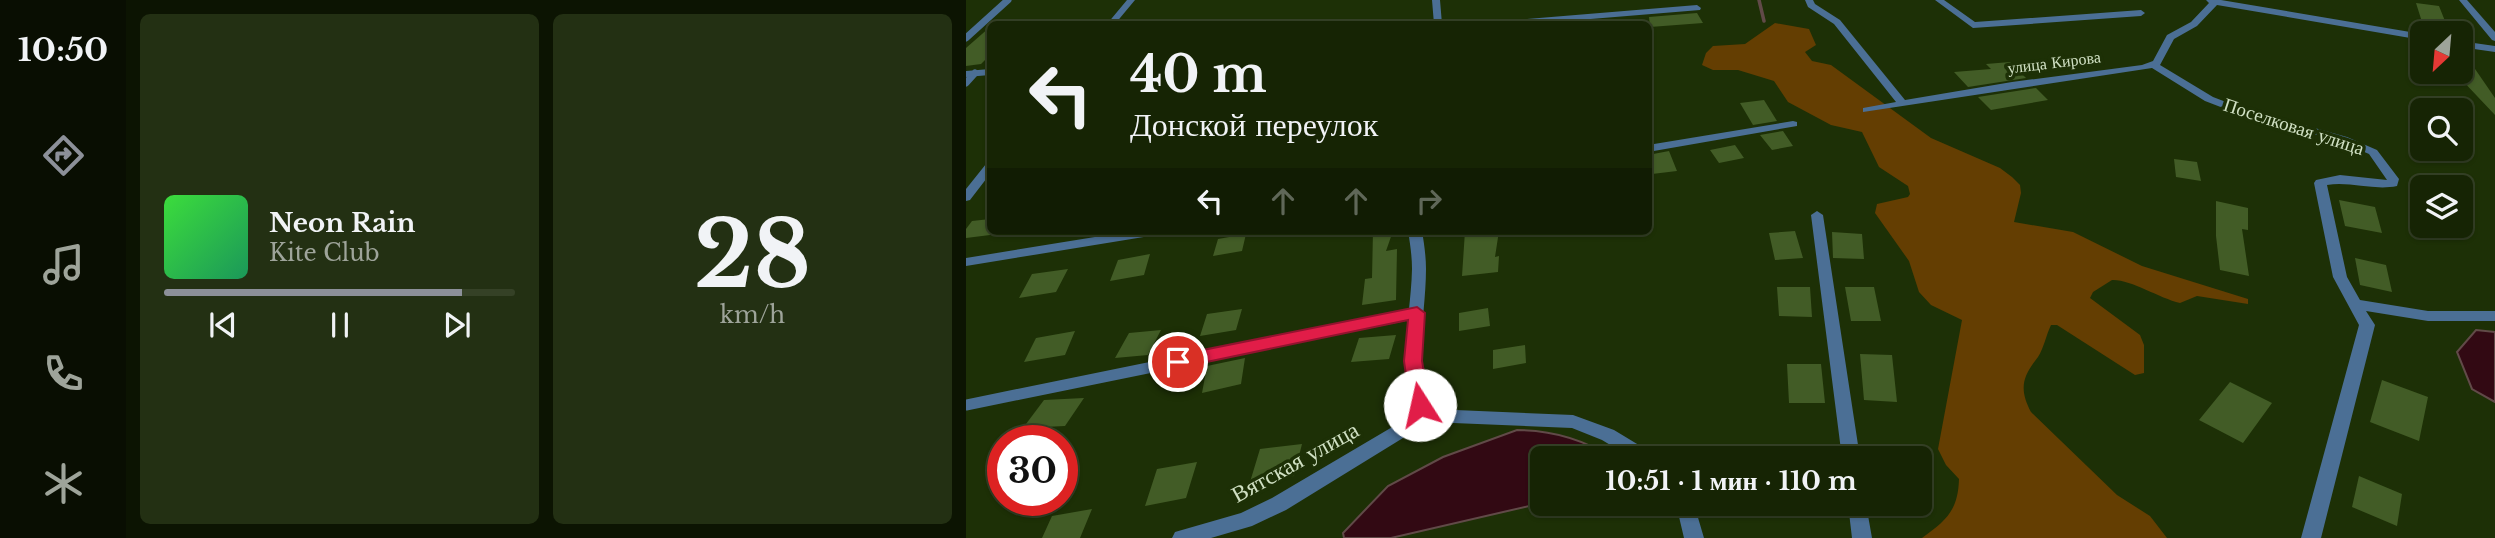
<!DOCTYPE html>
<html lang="ru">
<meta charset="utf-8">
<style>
:root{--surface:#162404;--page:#233013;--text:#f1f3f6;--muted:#9ea49a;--line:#354126;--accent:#8c9099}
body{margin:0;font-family:"Libre Baskerville",serif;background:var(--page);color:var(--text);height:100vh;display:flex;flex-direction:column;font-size:26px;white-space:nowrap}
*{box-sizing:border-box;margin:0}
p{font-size:23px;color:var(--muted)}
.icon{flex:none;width:38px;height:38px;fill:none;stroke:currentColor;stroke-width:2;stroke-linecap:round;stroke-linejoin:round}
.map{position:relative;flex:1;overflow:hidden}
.drawer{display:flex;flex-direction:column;gap:14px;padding:14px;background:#0c1402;width:840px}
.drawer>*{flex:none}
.banner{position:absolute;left:21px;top:21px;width:665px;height:214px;border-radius:10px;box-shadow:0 2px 5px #0004,0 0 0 2px var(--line);background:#162404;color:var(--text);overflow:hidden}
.needle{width:46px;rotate:206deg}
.fabs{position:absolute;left:1444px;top:21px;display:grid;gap:14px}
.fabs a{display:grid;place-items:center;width:63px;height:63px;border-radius:10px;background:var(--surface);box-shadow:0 2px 5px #0004,0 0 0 2px var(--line);font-size:35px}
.speed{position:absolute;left:21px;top:425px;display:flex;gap:14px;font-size:35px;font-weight:700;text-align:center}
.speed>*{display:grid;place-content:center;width:91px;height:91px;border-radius:50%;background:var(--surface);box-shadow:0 2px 5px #0004,0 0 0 2px var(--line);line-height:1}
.speed .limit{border:10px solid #d22;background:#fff;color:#111}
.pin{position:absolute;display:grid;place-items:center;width:60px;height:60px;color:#fff;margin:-30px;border:4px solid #fff;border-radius:50%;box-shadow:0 2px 7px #0007}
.me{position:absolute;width:77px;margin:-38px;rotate:350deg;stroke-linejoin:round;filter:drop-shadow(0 0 5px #0008)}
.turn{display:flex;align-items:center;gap:24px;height:147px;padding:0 28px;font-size:32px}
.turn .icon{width:91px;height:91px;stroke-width:2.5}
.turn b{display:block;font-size:49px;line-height:60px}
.lanes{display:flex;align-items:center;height:66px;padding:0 28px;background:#0003;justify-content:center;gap:35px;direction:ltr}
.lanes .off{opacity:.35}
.drawer .tile{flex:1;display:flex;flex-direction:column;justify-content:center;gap:10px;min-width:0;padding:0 24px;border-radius:10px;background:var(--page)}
.drawer .dial{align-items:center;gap:0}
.dial b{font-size:91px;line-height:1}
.song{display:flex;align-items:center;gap:21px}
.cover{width:84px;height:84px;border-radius:10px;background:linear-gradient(135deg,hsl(120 70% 55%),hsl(150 70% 35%))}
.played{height:7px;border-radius:4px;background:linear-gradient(90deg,var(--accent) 85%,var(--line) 85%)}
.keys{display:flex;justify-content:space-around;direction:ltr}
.drawer .tiles{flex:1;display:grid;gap:14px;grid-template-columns:repeat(2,1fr)}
.trip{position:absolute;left:564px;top:446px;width:402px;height:70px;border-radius:10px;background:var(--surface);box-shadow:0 2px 5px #0004,0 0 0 2px var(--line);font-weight:700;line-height:70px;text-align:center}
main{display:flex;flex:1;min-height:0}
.tabs{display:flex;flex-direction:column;width:126px;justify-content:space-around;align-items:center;background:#090e02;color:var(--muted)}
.tabs .icon{width:49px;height:49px}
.tabs .active{color:var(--accent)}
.tabs b{font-size:32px;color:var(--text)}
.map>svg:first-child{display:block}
.green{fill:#643e02}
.water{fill:#320913;stroke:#614a48;stroke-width:2}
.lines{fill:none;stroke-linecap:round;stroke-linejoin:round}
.stream{stroke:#614a48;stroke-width:3.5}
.building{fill:#425c26}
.service-far1{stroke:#4b6f95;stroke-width:7}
.service{stroke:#4b6f95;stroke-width:11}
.minor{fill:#4b6f95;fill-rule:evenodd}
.tertiary{fill:#4b6f95;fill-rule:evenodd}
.route{fill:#e11d48;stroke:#92132f;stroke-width:2}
.labels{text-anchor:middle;stroke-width:7;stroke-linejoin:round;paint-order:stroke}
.far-street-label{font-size:16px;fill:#d0e0c3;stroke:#1d3006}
.street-label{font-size:19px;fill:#d0e0c3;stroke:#1d3006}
.near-street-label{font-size:23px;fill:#d0e0c3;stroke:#1d3006}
</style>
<main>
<nav class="tabs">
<b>10:50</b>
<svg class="icon active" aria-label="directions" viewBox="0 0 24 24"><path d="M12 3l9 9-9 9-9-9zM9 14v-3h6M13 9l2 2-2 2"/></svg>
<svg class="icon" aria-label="music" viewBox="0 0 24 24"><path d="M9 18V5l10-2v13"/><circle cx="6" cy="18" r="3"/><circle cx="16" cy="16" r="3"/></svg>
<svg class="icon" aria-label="phone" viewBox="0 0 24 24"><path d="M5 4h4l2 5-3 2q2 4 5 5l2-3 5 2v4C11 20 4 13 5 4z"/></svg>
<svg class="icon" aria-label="climate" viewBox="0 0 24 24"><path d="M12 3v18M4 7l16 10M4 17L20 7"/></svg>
</nav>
<section class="drawer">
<div class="tiles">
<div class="tile">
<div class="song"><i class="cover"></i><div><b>Neon Rain</b><p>Kite Club</p></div></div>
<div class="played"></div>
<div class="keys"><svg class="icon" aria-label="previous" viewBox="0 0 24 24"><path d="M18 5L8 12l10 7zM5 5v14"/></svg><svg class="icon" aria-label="pause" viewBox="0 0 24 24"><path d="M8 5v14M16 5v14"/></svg><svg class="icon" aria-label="next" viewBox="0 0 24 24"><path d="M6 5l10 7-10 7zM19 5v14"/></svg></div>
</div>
<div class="tile dial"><b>28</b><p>km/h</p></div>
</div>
</section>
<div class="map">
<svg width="1529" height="538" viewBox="0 0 1529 538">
<rect width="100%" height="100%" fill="#1d3006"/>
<path class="green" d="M809 23 843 29 850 45 839 52 846 61 865 65 965 138 1034 168 1046 177 1054 185 1055 193 1048 222 1107 232 1176 266 1282 299V304L1231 296 1214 303C1193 298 1164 279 1146 280L1127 292 1124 298 1174 335 1178 345V373L1169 375 1091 325H1085C1080 335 1078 348 1072 357 1056 377 1053 389 1065 412L1151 495 1184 516 1201 538H956C981 520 992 510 993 479L980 465 972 449 996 320 965 305 953 292 943 261 909 213 911 204 942 197 944 194 942 186 913 167 896 132 865 125 822 102 808 81 772 70H747L736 65 740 53 747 46 779 44Z"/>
<path class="water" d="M1510 330 1529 332V402L1506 389 1491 352Z
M551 430C586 430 617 439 647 458H576V503L425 538H378L377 533 422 486 477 457Z"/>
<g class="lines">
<path class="stream" d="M793 0 798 21"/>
</g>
<path class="building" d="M1450 3 1473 6 1481 26 1456 22Z
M731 13 737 23 684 27 683 17Z
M24 27V55L15 64 0 66V48Z
M1496 50 1529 98V115L1494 78Z
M1044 62 1060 78 1002 87 988 72 1025 69 1020 64Z
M1070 88 1082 100 1025 110 1012 97Z
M798 100 811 121 787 125 774 103Z
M817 131 827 146 806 150 794 135Z
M769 145 778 158 753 163 744 150Z
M703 151 711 171 686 174 682 155Z
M1208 159 1231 162 1235 181 1210 177Z
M1373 200 1409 207 1416 233 1379 226Z
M1250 201 1282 208V230L1276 229 1283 276 1254 270 1250 236Z
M24 219V235L0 238V229L6 221Z
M407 231H427L420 251 431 249 430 300 396 305 399 279 406 278Z
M499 231H533L529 257 533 256 532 272 496 276Z
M829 231 837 258 809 260 803 233Z
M866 232 896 234 898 259 867 258Z
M280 234 276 251 247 256 252 239Z
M184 254 178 275 144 281 152 260Z
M1389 258 1420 265 1426 292 1394 285Z
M102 269 90 292 53 298 66 274Z
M811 287H844L846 317 813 316Z
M879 287H908L915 321H885Z
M522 308 524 326 493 331V313Z
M276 309 270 330 234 336 241 314Z
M195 330 182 355 149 358 163 333Z
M109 331 99 355 58 362 70 338Z
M430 335 423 359 385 362 393 338Z
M559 345 560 363 527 369V350Z
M894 354 926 355 931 402 898 400Z
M279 358 275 384 236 393 241 366Z
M821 364H855L859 403H823Z
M1416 380 1462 397 1453 441 1404 422Z
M1264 382 1306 403 1277 443 1233 420Z
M118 398 99 426 57 428 78 400Z
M336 444 328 476 284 482 294 449Z
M231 462 220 498 179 506 191 469Z
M1393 476 1436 494 1431 526 1386 507Z
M126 509 114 538H76L86 516Z"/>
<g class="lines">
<path class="service-far1" d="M0 38 42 0
M0 83 9 73"/>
<path class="service" d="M0 405 451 313"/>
<path class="minor" d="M466 0H474L476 24H468Z
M839 0H847L849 4 874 20 939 100 1046 82 1176 65 1187 61 1201 35 1225 22 1243 3 1240 0H1255L1456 34V40L1251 5 1231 26 1208 39 1194 65 1247 97 1273 107 1381 137 1411 150 1433 179 1431 186C1408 191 1384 181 1361 185L1381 277 1394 300 1462 311H1529V321H1462L1400 311 1409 325 1355 538H1335L1393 325 1367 277 1348 183 1350 180 1374 175 1421 180 1403 154 1373 141 1265 111 1239 101 1186 68 897 112V108L930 102 868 24 842 7Z
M969 0H978L1009 22 1175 10 1179 13 1175 16 1007 28Z
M731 5 735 8 734 10 564 24H534L538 21Z
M1494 41 1529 46V52L1494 47Z
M24 69V75L0 77V71Z
M827 121 831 122V126L682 152V145Z
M851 211 857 215 894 458H876L845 215Z
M166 231H197L190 235 0 266V258Z
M442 231H456C458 243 460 256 460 269 460 316 446 364 466 409L607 415 648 430 686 453 689 458H666L636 440 606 428 463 422 320 510 286 526 245 538H206L209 532 275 513 306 498 450 413C430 365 445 318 446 269 446 256 444 243 442 231Z
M710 504H728L738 538H718Z
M882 504H900L906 538H886Z"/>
<path class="tertiary" d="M161 0H169L149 24H141Z
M1493 0H1501L1529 32V41L1526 40Z
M20 164H24V174L4 200 0 201V189Z"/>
</g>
<path class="route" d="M451 307 459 313 456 361 464 405 454 412 444 405 438 361 442 320 212 368 203 362 212 355Z"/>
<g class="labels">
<g class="far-street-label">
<text transform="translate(1088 62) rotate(-7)" y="6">улица Кирова</text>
</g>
<g class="street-label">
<text transform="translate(1328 126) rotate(18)" y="7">Поселковая улица</text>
</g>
<g class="near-street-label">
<text transform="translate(329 462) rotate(-29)" y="8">Вятская улица</text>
</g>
</g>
</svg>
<div class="fabs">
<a><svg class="needle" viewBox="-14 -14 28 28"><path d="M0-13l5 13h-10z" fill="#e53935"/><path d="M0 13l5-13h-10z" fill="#9ea49a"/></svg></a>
<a><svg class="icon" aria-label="search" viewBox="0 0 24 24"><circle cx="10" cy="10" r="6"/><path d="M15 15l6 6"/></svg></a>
<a><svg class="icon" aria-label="layers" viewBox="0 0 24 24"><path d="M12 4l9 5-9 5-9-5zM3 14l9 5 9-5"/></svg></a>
</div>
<div class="speed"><div class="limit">30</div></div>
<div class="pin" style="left:212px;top:362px;background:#d93025"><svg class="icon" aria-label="arrive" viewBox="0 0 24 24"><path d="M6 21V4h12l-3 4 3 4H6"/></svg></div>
<svg class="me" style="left:454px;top:405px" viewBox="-20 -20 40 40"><circle r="19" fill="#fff"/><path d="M0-13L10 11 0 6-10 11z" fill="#e11d48"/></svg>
<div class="trip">10:51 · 1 мин · 110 m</div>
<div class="banner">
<div class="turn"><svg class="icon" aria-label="left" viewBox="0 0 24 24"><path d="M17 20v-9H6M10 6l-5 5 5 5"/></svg><div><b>40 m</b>Донской переулок</div></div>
<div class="lanes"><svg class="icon" aria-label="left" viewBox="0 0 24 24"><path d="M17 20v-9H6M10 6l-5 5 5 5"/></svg><svg class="icon off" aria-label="ahead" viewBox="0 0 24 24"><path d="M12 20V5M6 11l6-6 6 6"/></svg><svg class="icon off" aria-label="ahead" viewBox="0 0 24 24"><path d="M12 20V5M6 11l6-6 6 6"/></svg><svg class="icon off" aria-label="right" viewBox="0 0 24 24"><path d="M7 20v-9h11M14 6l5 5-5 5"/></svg></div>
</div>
</div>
</main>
